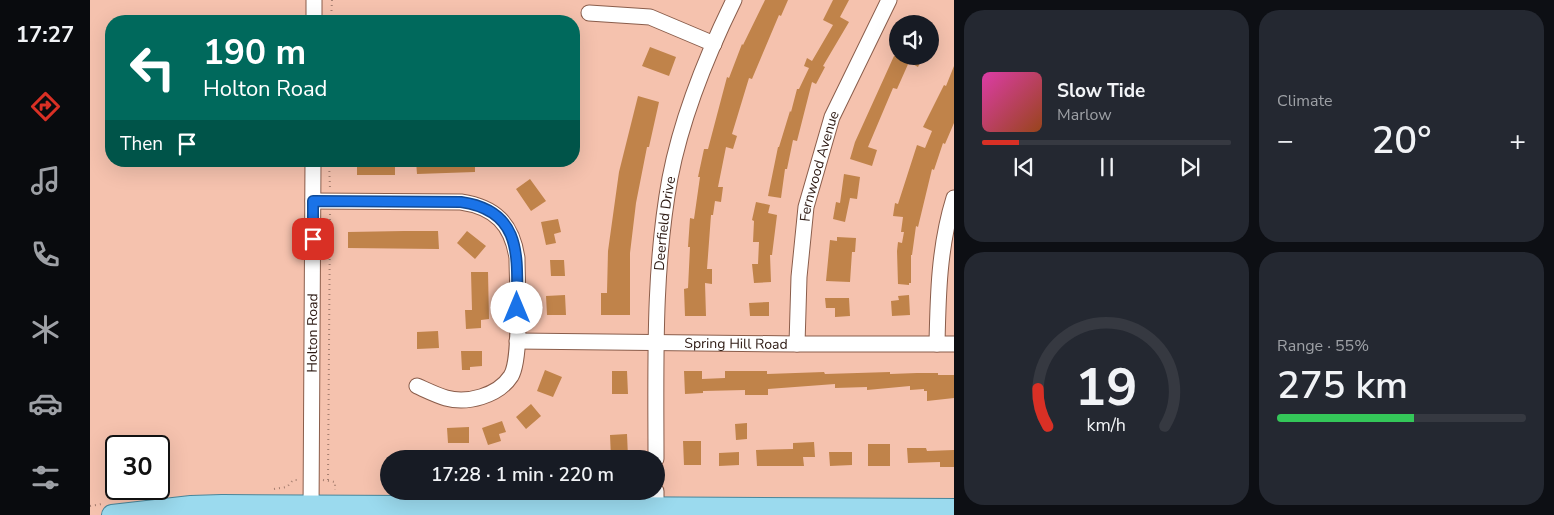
<!DOCTYPE html>
<meta charset="utf-8">
<style>
:root{--surface:#171b24;--page:#242831;--text:#f1f3f6;--muted:#9ea1a6;--line:#363941;--accent:#d93025}
body{margin:0;font-family:"Nunito Sans",sans-serif;background:var(--page);color:var(--text);height:100vh;display:flex;flex-direction:column;font-size:19px;white-space:nowrap}
*{box-sizing:border-box;margin:0}
p{font-size:16px;color:var(--muted)}
.icon{flex:none;width:28px;height:28px;fill:none;stroke:currentColor;stroke-width:2;stroke-linecap:round;stroke-linejoin:round}
.map{position:relative;flex:1;overflow:hidden}
.drawer{display:flex;flex-direction:column;gap:10px;padding:10px;background:#0d0f14;width:600px}
.drawer>*{flex:none}
.top-card{position:absolute;left:15px;top:15px;width:475px;height:152px;border-radius:20px;box-shadow:0 5px 20px #0002;background:#00695c;color:#fff;overflow:hidden}
.tools{position:absolute;left:799px;top:15px;display:grid;gap:10px}
.tools a{display:grid;place-items:center;width:50px;height:50px;border-radius:50%;background:var(--surface);box-shadow:0 5px 20px #0002;font-size:25px}
.speed{position:absolute;left:15px;top:435px;display:flex;gap:10px;font-size:25px;font-weight:700;text-align:center}
.speed>*{display:grid;place-content:center;width:65px;height:65px;border-radius:50%;background:var(--surface);box-shadow:0 5px 20px #0002;line-height:1}
.speed .limit{border:2px solid #111;border-radius:8px;background:#fff;color:#111}
.pin{position:absolute;display:grid;place-items:center;width:42px;height:42px;color:#fff;margin:-21px;border-radius:10px;box-shadow:0 2px 8px #0006}
.me{position:absolute;width:55px;margin:-28px;rotate:0deg;stroke-linejoin:round;filter:drop-shadow(0 0 4px #0008)}
.turn{display:flex;align-items:center;gap:18px;height:105px;padding:0 15px;font-size:22px}
.turn .icon{width:65px;height:65px;stroke-width:2.5}
.turn b{display:block;font-size:35px;line-height:42px}
.then{display:flex;align-items:center;height:48px;padding:0 15px;background:#0003;gap:10px;font-size:19px}
.big{font-size:38px;font-weight:600;line-height:1.1}
.drawer .tile{flex:1;display:flex;flex-direction:column;justify-content:center;gap:8px;min-width:0;padding:0 18px;border-radius:20px;background:var(--page)}
.drawer .dial{align-items:center;gap:0}
.dial svg{height:130px;overflow:visible;fill:none;stroke:var(--line);stroke-width:7;stroke-linecap:round;text-anchor:middle}
.dial text{fill:var(--text);stroke:none}
.song{display:flex;align-items:center;gap:15px}
.cover{width:60px;height:60px;border-radius:8px;background:linear-gradient(135deg,hsl(320 70% 55%),hsl(20 70% 35%))}
.played{height:5px;border-radius:2px;background:linear-gradient(90deg,var(--accent) 15%,var(--line) 15%)}
.keys{display:flex;justify-content:space-around;direction:ltr}
.heat{display:flex;justify-content:space-between;align-items:center;font-size:28px;direction:ltr}
.charge{height:8px;border-radius:4px;background:linear-gradient(90deg,#34c759 55%,var(--line) 0)}
.drawer .tiles{flex:1;display:grid;gap:10px;grid-template-columns:repeat(2,1fr)}
.trip{position:absolute;left:290px;top:450px;width:285px;height:50px;border-radius:25px;background:var(--surface);box-shadow:0 5px 20px #0002;font-weight:600;line-height:50px;text-align:center}
main{display:flex;flex:1;min-height:0}
.tab-bar{display:flex;flex-direction:column;width:90px;justify-content:space-around;align-items:center;background:#090b0e;color:var(--muted)}
.tab-bar .icon{width:35px;height:35px}
.tab-bar .on{color:var(--accent)}
.tab-bar b{font-size:22px;color:var(--text)}
.map>svg:first-child{display:block}
.building{fill:#c0834a}
.lines{fill:none;stroke-linecap:round;stroke-linejoin:round}
.minor-casing{stroke:#8a5d4b;stroke-width:17}
.major-casing{stroke:#49869a;stroke-width:22}
.path{stroke:#a67f70;stroke-width:2;stroke-dasharray:1 4;stroke-linecap:butt}
.minor{stroke:#fff;stroke-width:15}
.major{stroke:#9bdaee;stroke-width:20}
.route-casing{stroke:#114b97;stroke-width:12}
.route{stroke:#1a73e8;stroke-width:9}
.labels{text-anchor:middle;stroke-width:4;stroke-linejoin:round;paint-order:stroke}
.street-label{font-size:14px;fill:#2c1912;stroke:#fbd2c1}
</style>
<main>
<nav class="tab-bar">
<b>17:27</b>
<svg class="icon on" aria-label="directions" viewBox="0 0 24 24"><path d="M12 3l9 9-9 9-9-9zM9 14v-3h6M13 9l2 2-2 2"/></svg>
<svg class="icon" aria-label="music" viewBox="0 0 24 24"><path d="M9 18V5l10-2v13"/><circle cx="6" cy="18" r="3"/><circle cx="16" cy="16" r="3"/></svg>
<svg class="icon" aria-label="phone" viewBox="0 0 24 24"><path d="M5 4h4l2 5-3 2q2 4 5 5l2-3 5 2v4C11 20 4 13 5 4z"/></svg>
<svg class="icon" aria-label="climate" viewBox="0 0 24 24"><path d="M12 3v18M4 7l16 10M4 17L20 7"/></svg>
<svg class="icon" aria-label="car" viewBox="0 0 24 24"><path d="M5 17H2v-5l4-1 3-4h7l3 4 3 1v5h-3M9 17h6M6 11h13"/><circle cx="7" cy="17" r="2"/><circle cx="17" cy="17" r="2"/></svg>
<svg class="icon" aria-label="filters" viewBox="0 0 24 24"><path d="M4 7h16M4 17h16"/><circle cx="9" cy="7" r="2"/><circle cx="15" cy="17" r="2"/></svg>
</nav>
<div class="map">
<svg width="864" height="515" viewBox="0 0 864 515">
<rect width="100%" height="100%" fill="#f5c2ae"/>
<path class="building" d="M675 0H698L691 16 689 15 662 79 659 78 642 134 647 136 643 149 636 147 628 187H633L631 202 625 201 623 215H621L617 269H622V284L615 283 616 316H595L594 289 598 288 600 247H598L600 218 604 219 610 177H608L614 149H618L637 77 639 78 652 44 653 45Z
M743 0H759L750 17 759 22 733 66 735 67 726 84 722 82 707 141 703 140 697 169H695L691 198 678 196 688 147H689L700 111 701 112 707 89H709L719 68 714 66 717 58 722 61 743 25 733 20Z
M560 47 586 57 579 76 552 66Z
M804 56H833L828 67 819 62 807 89 803 88 778 147 787 150 782 166 760 159 765 142Z
M864 66V123L855 144 853 143 844 170 842 169 828 227 826 226 822 255H821V283H819V285L808 284 807 251 808 242 812 243 814 232H811L813 217 803 216 805 203 808 204 827 145 835 148 842 131 833 127 854 85 856 86Z
M548 96 569 102 559 147H557L546 203 540 253V315H511V293H517L518 251 529 172Z
M267 161H280L281 164 305 163V175H267Z
M326 161H385V172L327 174Z
M754 174 770 177 767 199 760 198 755 222 743 219 746 202 750 203Z
M440 179 456 201 441 211 426 189Z
M666 202 680 205 678 213 687 215 682 255H680L681 282 664 283 662 264H668L669 242H663L664 221 662 220Z
M468 219 471 232 464 234 466 243 456 245 451 222Z
M314 231H348L349 249 258 248V232Z
M377 231 396 246 385 259 367 243Z
M747 237 766 238 765 252H762L760 282 736 281 740 240 747 241Z
M460 260H474L475 276H461Z
M381 272H398L399 319 391 320V328L376 329 375 310H382Z
M475 295 476 315H457L456 296Z
M819 295 820 315 802 316 801 301 809 300 808 296Z
M735 298H759L760 316 745 317V308H736Z
M679 302V316H660L659 303Z
M348 331 349 348 327 349V332Z
M371 351H392V366L380 367V370H372Z
M455 370 472 377 463 397 447 391Z
M522 371H537L538 394H522Z
M594 371H612V379L635 378V371H677V374L734 372 735 374 800 372V374L827 373H848V375H864V398L837 401V391H834V389L820 390V386L777 390V387L745 388V384L678 389V395H655V390L613 391V393L595 394Z
M441 404 451 416 436 429 426 417Z
M412 421 416 432 409 434 411 441 398 445 392 428Z
M657 423V439L646 440 645 424Z
M379 427V443H358L357 428Z
M537 434 538 457 521 458 520 435Z
M593 441H611V465H594Z
M724 442 725 457H713L714 466H667L666 450 703 449V443Z
M778 444H800V466H778Z
M817 448H836L837 451 864 450V467H850V462L818 463Z
M649 452V465L629 466V453Z
M739 452H762V465L740 466Z"/>
<g class="lines">
<defs>
<g id="minor">
<path d="M499 13 560 17 624 44"/>
<path d="M224 21V0"/>
<path d="M223 201 371 202C405 207 422 224 427 258 427 282 432 358 421 376 408 396 377 404 356 398 346 395 336 390 327 386"/>
<path id="s1" d="M427 341 707 344H864"/>
<path id="s2" d="M707 344 709 277 716 207 742 117 799 0"/>
<path d="M847 344C848 295 849 246 864 198"/>
<path id="s3" d="M566 459C566 365 563 271 580 178 592 116 616 57 644 0"/>
<path d="M566 507V491"/>
<path id="s4" d="M221 515 223 161"/>
</g>
<path id="major" d="M22 515 101 506 132 505 864 509"/>
</defs>
<use href="#minor" class="minor-casing"/>
<use href="#major" class="major-casing"/>
<path class="path" d="M241 21 242 0
M239 161 240 189
M233 480 245 482V490
M238 480 240 214
M184 489 197 487 203 480H208
M0 506 12 504"/>
<use href="#minor" class="minor"/>
<use href="#major" class="major"/>
</g>
<g class="lines">
<defs>
<path id="route" d="M223 239V201L371 202C434 211 427 259 427 308"/>
</defs>
<use href="#route" class="route-casing"/>
<use href="#route" class="route"/>
</g>
<g class="labels">
<g class="street-label">
<text dy="5" stroke="none"><textPath href="#s2" startOffset="180">Fernwood Avenue</textPath></text>
<text dy="5" stroke="none"><textPath href="#s3" startOffset="236">Deerfield Drive</textPath></text>
<text dy="5" stroke="none"><textPath href="#s4" startOffset="182">Holton Road</textPath></text>
<text dy="5" stroke="none"><textPath href="#s1" startOffset="219">Spring Hill Road</textPath></text>
</g>
</g>
</svg>
<div class="tools">
<a><svg class="icon" aria-label="sound" viewBox="0 0 24 24"><path d="M4 9h4l5-4v14l-5-4H4zM17 9q2 3 0 6"/></svg></a>
</div>
<div class="speed"><div class="limit">30</div></div>
<div class="pin" style="left:223px;top:239px;background:#d93025"><svg class="icon" aria-label="arrive" viewBox="0 0 24 24"><path d="M6 21V4h12l-3 4 3 4H6"/></svg></div>
<svg class="me" style="left:427px;top:308px" viewBox="-20 -20 40 40"><circle r="19" fill="#fff"/><path d="M0-13L10 11 0 6-10 11z" fill="#1a73e8"/></svg>
<div class="trip">17:28 · 1 min · 220 m</div>
<div class="top-card">
<div class="turn"><svg class="icon" aria-label="left" viewBox="0 0 24 24"><path d="M17 20v-9H6M10 6l-5 5 5 5"/></svg><div><b>190 m</b>Holton Road</div></div>
<div class="then">Then<svg class="icon" aria-label="arrive" viewBox="0 0 24 24"><path d="M6 21V4h12l-3 4 3 4H6"/></svg></div>
</div>
</div>
<section class="drawer">
<div class="tiles">
<div class="tile">
<div class="song"><i class="cover"></i><div><b>Slow Tide</b><p>Marlow</p></div></div>
<div class="played"></div>
<div class="keys"><svg class="icon" aria-label="previous" viewBox="0 0 24 24"><path d="M18 5L8 12l10 7zM5 5v14"/></svg><svg class="icon" aria-label="pause" viewBox="0 0 24 24"><path d="M8 5v14M16 5v14"/></svg><svg class="icon" aria-label="next" viewBox="0 0 24 24"><path d="M6 5l10 7-10 7zM19 5v14"/></svg></div>
</div>
<div class="tile"><p>Climate</p>
<div class="heat"><a>−</a><b class="big">20°</b><a>+</a></div>
</div>
<div class="tile dial"><svg viewBox="0 0 100 80">
<path d="M14 69A42 42 0 1 1 86 69"/>
<path d="M14 69A42 42 0 0 1 8 46" stroke="#d93025"/>
<text x="50" y="56" font-size="32" font-weight="700">19</text>
<text x="50" y="72" font-size="11">km/h</text>
</svg></div>
<div class="tile"><p>Range · 55%</p><b class="big">275 km</b><div class="charge"></div></div>
</div>
</section>
</main>
